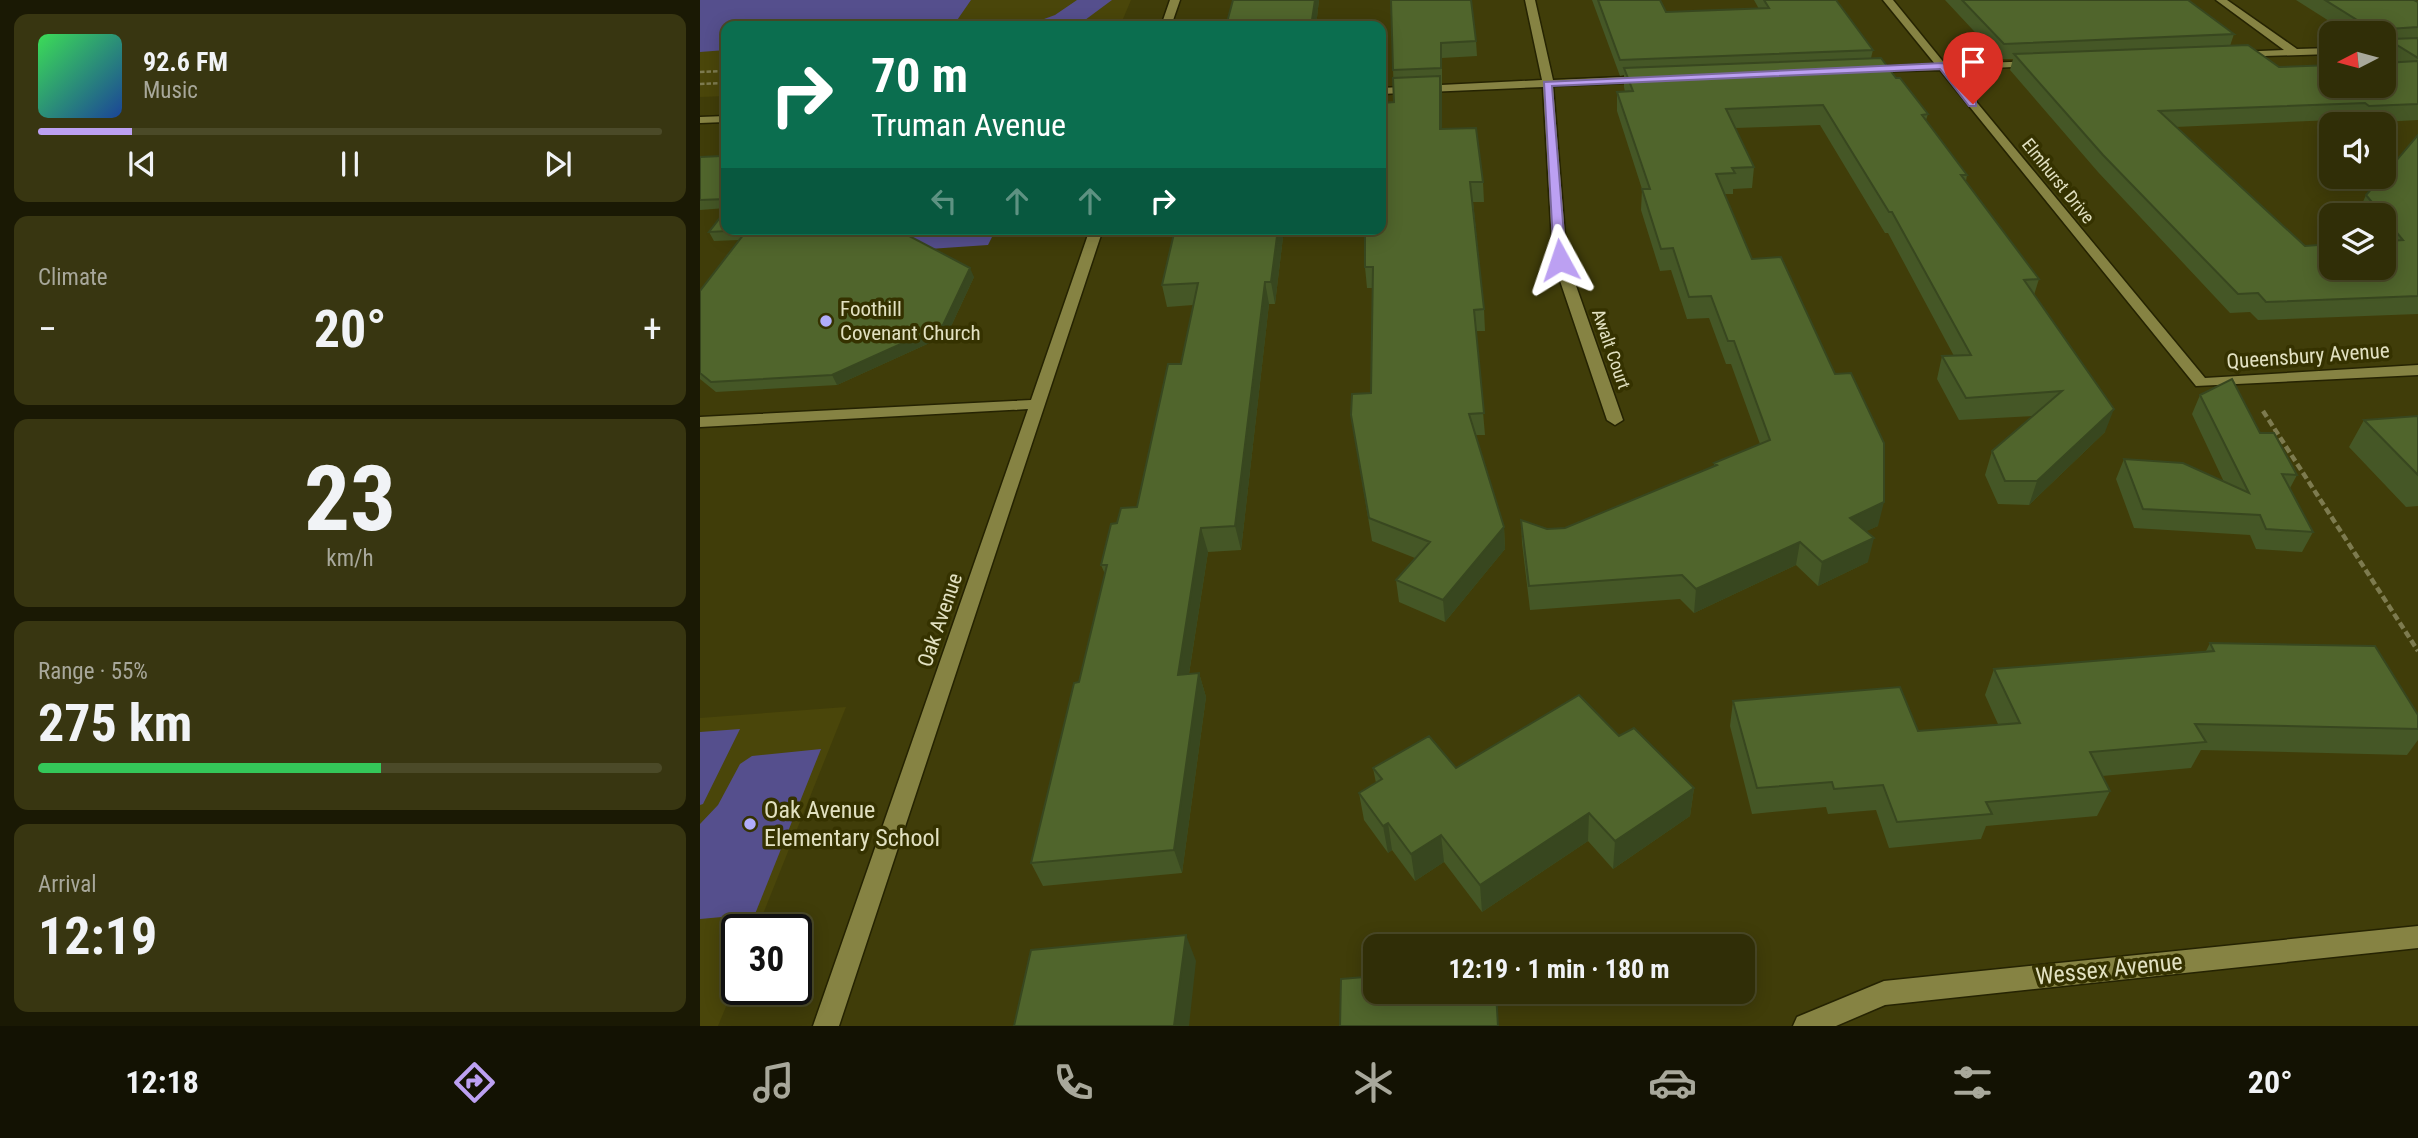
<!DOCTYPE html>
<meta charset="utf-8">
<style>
:root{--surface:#302e07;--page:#383611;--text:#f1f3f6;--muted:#a8a89b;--line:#4b4a28;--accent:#bca0f2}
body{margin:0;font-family:"Roboto Condensed",sans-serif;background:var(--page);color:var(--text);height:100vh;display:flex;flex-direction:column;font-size:26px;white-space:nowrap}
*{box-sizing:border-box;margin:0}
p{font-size:23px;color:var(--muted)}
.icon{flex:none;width:38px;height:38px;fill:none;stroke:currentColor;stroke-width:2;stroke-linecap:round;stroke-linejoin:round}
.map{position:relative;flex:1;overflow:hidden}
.drawer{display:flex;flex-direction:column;gap:14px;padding:14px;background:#1a1904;width:700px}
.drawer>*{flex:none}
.banner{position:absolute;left:21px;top:21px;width:665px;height:214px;border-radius:14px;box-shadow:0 4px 18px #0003,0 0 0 2px var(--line);background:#0b6e4f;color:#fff;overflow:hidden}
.needle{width:46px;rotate:264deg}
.controls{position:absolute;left:1619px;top:21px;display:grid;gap:14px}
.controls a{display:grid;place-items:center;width:77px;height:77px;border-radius:14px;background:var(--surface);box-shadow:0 4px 18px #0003,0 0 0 2px var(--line);font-size:35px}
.speed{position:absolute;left:21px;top:914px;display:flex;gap:14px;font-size:35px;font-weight:700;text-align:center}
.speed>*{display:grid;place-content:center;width:91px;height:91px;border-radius:50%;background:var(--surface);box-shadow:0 4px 18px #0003,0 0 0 2px var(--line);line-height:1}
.speed .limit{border:4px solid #111;border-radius:10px;background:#fff;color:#111}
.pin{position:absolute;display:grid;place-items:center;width:60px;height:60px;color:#fff;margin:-72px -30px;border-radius:50% 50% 50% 0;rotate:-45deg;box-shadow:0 0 7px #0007}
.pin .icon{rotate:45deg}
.me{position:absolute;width:77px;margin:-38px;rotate:355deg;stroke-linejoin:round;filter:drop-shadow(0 0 5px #0008)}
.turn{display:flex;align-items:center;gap:24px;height:147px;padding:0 35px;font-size:32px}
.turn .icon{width:91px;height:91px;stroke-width:2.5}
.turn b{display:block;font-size:49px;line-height:60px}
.lanes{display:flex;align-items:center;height:66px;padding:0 35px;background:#0003;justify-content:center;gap:35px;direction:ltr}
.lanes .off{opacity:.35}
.big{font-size:52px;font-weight:700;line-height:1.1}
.drawer .card{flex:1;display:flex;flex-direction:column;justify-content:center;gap:10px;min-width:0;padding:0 24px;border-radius:14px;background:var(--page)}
.drawer .dial{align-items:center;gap:0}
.dial b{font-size:91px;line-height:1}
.song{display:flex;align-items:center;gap:21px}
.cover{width:84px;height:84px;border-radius:10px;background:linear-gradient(135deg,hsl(130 70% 55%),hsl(220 70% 35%))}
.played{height:7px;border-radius:4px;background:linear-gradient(90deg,var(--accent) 15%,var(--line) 15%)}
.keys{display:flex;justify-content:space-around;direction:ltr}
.heat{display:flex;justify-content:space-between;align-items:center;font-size:38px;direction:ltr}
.charge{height:10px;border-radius:5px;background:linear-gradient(90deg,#34c759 55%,var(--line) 0)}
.trip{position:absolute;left:663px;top:934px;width:392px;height:70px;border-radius:14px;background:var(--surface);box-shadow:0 4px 18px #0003,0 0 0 2px var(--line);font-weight:700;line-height:70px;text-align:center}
.tab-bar{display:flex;height:112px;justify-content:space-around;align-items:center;background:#131203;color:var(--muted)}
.tab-bar .icon{width:49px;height:49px}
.tab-bar .on{color:var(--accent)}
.tab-bar b{font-size:32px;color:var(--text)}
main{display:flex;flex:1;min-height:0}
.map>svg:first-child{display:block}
.built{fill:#4a460a}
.green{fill:#554f8d}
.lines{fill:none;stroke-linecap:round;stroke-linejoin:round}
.minor-casing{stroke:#252302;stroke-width:3}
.path-far1{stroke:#7d7b4f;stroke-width:2.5;stroke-dasharray:4.5 2;stroke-linecap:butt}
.path{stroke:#7d7b4f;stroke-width:4.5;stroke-dasharray:7 3.5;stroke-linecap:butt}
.minor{fill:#868343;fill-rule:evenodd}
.wall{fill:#455726}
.shaded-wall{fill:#38471f}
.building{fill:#50652c;stroke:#38471f;stroke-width:2}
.route{fill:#bca0f2;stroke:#7a689d;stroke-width:2}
.poi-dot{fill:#b1adfa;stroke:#353200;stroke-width:2.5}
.labels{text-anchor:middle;stroke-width:7;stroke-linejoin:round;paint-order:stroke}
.far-street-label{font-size:18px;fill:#e2e1c1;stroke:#353200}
.poi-label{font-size:21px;fill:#e2e1c1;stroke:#353200;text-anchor:start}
.street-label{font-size:21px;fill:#e2e1c1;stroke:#353200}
.near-poi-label{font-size:24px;fill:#e2e1c1;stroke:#353200;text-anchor:start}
.near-street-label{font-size:24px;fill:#e2e1c1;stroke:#353200}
</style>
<main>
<section class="drawer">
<div class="card">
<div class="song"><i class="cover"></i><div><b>92.6 FM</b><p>Music</p></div></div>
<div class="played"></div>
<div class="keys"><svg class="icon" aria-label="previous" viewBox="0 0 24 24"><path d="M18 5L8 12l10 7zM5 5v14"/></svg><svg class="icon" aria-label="pause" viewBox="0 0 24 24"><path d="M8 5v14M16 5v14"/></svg><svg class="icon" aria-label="next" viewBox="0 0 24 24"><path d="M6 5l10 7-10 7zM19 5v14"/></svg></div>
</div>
<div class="card"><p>Climate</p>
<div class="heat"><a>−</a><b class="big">20°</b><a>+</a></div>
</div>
<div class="card dial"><b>23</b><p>km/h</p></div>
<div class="card"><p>Range · 55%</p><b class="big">275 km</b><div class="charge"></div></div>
<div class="card"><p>Arrival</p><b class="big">12:19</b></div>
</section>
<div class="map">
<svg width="1718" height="1026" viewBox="0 0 1718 1026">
<rect width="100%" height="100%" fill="#403d09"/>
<path class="built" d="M0 0H431L420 26H26V96L0 97Z
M146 707 57 929H37V980L18 1026H0V718Z"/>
<path class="green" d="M0 0H271L253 26H26V50L0 52Z
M377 0H412L385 20 411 26H325L355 15Z
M193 229H296L288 245 229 249Z
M40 729 3 804 0 805V732Z
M121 749 55 914 0 919V824L18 805 40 764 52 756Z"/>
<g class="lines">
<defs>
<path id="minor" d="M470 0H480L471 26H461Z
M825 0H835L853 80 946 76 951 79 946 82 853 86 867 260 923 420 915 425 907 420 853 260 843 87 681 94V88L842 80Z
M1183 0H1193L1245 64 1338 61 1339 63 1334 66 1250 70 1505 378 1718 365V375L1496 386 1240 70 1162 72V68L1166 67 1235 64Z
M1516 0H1527L1597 49 1631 48V54L1533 57V53L1537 52 1584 50Z
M26 116V122L0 123V117Z
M390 229H403L139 1026H113L328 409 0 427V417L331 400Z
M1718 926V948L1185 1005 1136 1026H1093L1097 1017 1184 981Z"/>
</defs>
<use href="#minor" class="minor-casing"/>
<path class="path-far1" d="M0 72 26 71
M0 84 26 83"/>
<path class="path" d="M1563 411 1718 651"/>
<use href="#minor" class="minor"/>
</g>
<path class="wall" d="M619 0 616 26H526Z
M691 0 776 41 777 56 742 58V129L783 182 784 202H773L784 309 785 331H776L785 435H776L804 527 805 549 745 622 699 602 696 580 715 558 672 541 651 415 671 393 673 288H667L665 267 681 229 694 102Z
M892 0H960L966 12 1059 9 1054 0H1136L1173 50 1171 58 1196 78 1228 114 1226 120 1267 175 1266 181 1339 279 1334 295 1405 432 1329 505 1298 504 1285 475 1292 451 1334 416 1259 420 1237 379 1242 356H1254L1188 233H1185L1120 125 1035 128 1054 167 1052 188 1033 189V194H1024L1052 259 1178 526 1166 531 1168 562 1118 586 1096 565 994 613 980 599 830 610 822 543 821 520 847 529 865 528 1014 466V463L1060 444 1031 364H1026L1009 318 987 319 971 270 960 271 941 210 942 189 917 111V92H925L924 87V75L920 76Z
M1245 0H1488L1534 34 1530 46 1579 67 1693 62 1684 56V33H1648L1596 0H1714L1718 2V120L1662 123 1657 119 1475 127 1605 246 1684 268V215H1660L1658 213 1666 195 1718 135V314L1558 320 1550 312 1530 313 1398 172 1310 70 1313 59H1300Z
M26 146V208L0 210V157L21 156Z
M26 210 196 229 274 277 247 335 137 385 16 392 0 379V291L39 240 14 241 9 232Z
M584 229 575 304H569L541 550 508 552 489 674 499 673 506 697 482 873 343 886 331 863 379 682 405 574 401 565 417 523 437 507 481 364 493 305 467 307 462 285Z
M1500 395 1560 433 1597 475 1590 488 1613 532 1602 552 1556 549 1550 535 1434 528 1416 479 1424 459 1524 482 1492 414Z
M1718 416V506L1706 507 1649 447 1664 420Z
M1510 643 1718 715V740L1707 755 1501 750 1491 768 1402 776 1410 791 1397 816 1286 826 1281 839 1189 848 1176 810 1128 814 1126 807 1052 814 1030 726 1033 701 1218 731 1298 724 1285 695 1294 669 1506 651Z
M919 736 994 788 990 816 913 869 888 841 782 912 744 862 715 881 692 850 688 853 664 820 659 793 676 783 673 768H756Z"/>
<path class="shaded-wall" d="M615 0H619L616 26H613L612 20Z
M740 76 742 94V148L740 129Z
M578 229H584L575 304 571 282Z
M270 268 274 277 247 335 137 385 132 375Z
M565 282 569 304 541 550 535 526Z
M1414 409 1405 432 1329 505 1337 481Z
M1184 502 1178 526 1145 541 1150 518Z
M804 527 805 549 745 622 743 600Z
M501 528 508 552 485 699 478 675Z
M1174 538 1168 562 1118 586 1122 562Z
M1100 542 1096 565 994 613 996 589Z
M499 673 506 697 482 873 474 850Z
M994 788 990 816 913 869 915 841Z
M889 813 888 841 782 912 780 885Z
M688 823 692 850 688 853 683 826Z
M741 835 744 862 715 881 711 854Z
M486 935 496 961 489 1026H474Z"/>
<path class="building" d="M533 0H615L612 20H604L603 26H526Z
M691 0H771L776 41 741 43V68L693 70Z
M898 0H960L966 12 1069 8 1064 0H1136L1173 50 920 60Z
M1262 0H1488L1534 34 1304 44Z
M1625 0H1714L1718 2V27L1689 29 1688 37 1691 39 1718 38V58L1684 37V33H1678Z
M1548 45 1579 67 1631 65V86H1684V63L1718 61V104L1669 106 1665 103 1459 111 1605 246 1631 244V268H1684V241L1703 240 1666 195 1682 177H1684V175L1718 135V296L1566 302 1558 293 1538 294 1403 155 1314 54Z
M1181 58 1196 78H1200L1228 114 1222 115 1267 175H1261L1339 279 1324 280 1414 409 1337 481H1305L1292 451 1362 391 1266 398 1242 356 1271 355 1192 212H1189L1123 105 1026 109 1054 167 1032 168 1035 173 1016 174 1052 259 1081 257 1135 374 1151 373 1184 443V502L1150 518 1174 538 1122 562 1100 542 996 589 982 575 829 586 821 520 847 529 865 528 1017 465 1014 463 1070 440 1034 341H1028L1011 296 989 297 973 248 961 249 942 189H950L917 92 933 91 924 68Z
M740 76V129L776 128 783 182H770L784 309 774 310 784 413 769 414 804 527 743 600 696 580 730 542 669 518 651 415 652 394 671 393 673 267H665V229H681L682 103 694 102 693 78Z
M25 146H26V199L0 200V157L21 156Z
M26 210V229H196L270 268 243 325 132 375 11 382 0 373V291L47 230 9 232Z
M475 229H578L571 282H565L535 526 501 528 478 675 499 673 474 850 331 863 374 683 379 682 407 565H401L411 524 417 523 421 508 437 507 468 364H481L498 283 462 285Z
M1532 379 1560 433H1574L1597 475 1582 474 1613 532 1566 529 1560 515 1443 509 1424 459 1483 463 1549 493 1500 395Z
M1718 416V475L1664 420Z
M1510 643 1675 646 1718 715V729L1495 724 1506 742 1390 752 1410 791 1286 802 1292 814 1197 822 1183 785 1134 789 1132 782 1057 788 1033 701 1200 687 1218 731 1320 723 1294 669 1514 651Z
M879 695 919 736 934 728 994 788 915 841 889 813 780 885 741 835 711 854 688 823 683 826 659 793 682 779 673 768 729 736 756 768Z
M486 935 474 1026H314L331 950Z
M676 976V992H796L798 1026H640L641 979Z"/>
<path class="route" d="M1243 63 1276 101V106H1269L1240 69 852 86 866 260 860 264 854 260 844 82Z"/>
<g class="poi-dot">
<circle cx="126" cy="321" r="7"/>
<circle cx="50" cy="824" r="7"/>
</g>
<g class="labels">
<g class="far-street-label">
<text transform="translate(1358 181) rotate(51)" y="6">Elmhurst Drive</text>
<text transform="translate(911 349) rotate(71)" y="6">Awalt Court</text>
</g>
<g class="poi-label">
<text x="140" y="316">Foothill<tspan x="140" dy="24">Covenant Church</tspan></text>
</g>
<g class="street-label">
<text transform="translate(1608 356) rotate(-4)" y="7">Queensbury Avenue</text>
<text transform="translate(240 620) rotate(-71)" y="7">Oak Avenue</text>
</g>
<g class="near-poi-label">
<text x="64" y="818">Oak Avenue<tspan x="64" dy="28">Elementary School</tspan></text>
</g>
<g class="near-street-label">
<text transform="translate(1409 969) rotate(-6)" y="8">Wessex Avenue</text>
</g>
</g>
</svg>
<div class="controls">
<a><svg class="needle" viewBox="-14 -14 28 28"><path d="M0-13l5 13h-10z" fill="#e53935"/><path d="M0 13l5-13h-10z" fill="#a8a89b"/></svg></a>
<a><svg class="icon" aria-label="sound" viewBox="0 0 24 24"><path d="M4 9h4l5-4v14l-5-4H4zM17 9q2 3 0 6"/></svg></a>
<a><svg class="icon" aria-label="layers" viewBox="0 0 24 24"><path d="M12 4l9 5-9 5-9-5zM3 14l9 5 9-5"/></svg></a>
</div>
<div class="speed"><div class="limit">30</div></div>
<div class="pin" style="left:1273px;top:104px;background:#d93025"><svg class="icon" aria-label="arrive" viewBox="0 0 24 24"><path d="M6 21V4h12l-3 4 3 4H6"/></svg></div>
<svg class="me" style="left:860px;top:260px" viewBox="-20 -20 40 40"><path d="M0-17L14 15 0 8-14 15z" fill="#bca0f2" stroke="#fff" stroke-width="4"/></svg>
<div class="trip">12:19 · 1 min · 180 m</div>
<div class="banner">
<div class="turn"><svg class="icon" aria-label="right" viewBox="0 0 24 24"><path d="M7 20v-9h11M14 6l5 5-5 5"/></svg><div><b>70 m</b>Truman Avenue</div></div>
<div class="lanes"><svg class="icon off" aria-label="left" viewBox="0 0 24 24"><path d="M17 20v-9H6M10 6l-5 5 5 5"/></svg><svg class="icon off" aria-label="ahead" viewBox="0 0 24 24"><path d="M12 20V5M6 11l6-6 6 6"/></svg><svg class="icon off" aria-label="ahead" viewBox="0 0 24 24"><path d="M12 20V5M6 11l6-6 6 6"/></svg><svg class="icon" aria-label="right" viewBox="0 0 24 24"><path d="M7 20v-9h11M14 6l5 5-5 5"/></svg></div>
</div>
</div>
</main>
<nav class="tab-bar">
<b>12:18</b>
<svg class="icon on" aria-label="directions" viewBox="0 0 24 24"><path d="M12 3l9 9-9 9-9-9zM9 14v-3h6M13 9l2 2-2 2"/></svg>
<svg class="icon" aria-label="music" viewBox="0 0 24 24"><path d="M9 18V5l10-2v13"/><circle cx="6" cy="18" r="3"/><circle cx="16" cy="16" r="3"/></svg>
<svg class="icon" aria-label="phone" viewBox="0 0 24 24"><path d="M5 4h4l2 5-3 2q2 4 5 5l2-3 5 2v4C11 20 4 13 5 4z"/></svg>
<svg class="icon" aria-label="climate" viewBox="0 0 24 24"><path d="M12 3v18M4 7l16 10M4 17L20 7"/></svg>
<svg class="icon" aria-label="car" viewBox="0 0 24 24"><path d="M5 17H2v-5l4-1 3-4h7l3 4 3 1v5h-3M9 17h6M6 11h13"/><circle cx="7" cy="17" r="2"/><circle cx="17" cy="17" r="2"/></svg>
<svg class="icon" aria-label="filters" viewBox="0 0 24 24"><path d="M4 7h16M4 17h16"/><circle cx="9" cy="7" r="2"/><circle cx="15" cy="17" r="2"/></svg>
<b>20°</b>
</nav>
